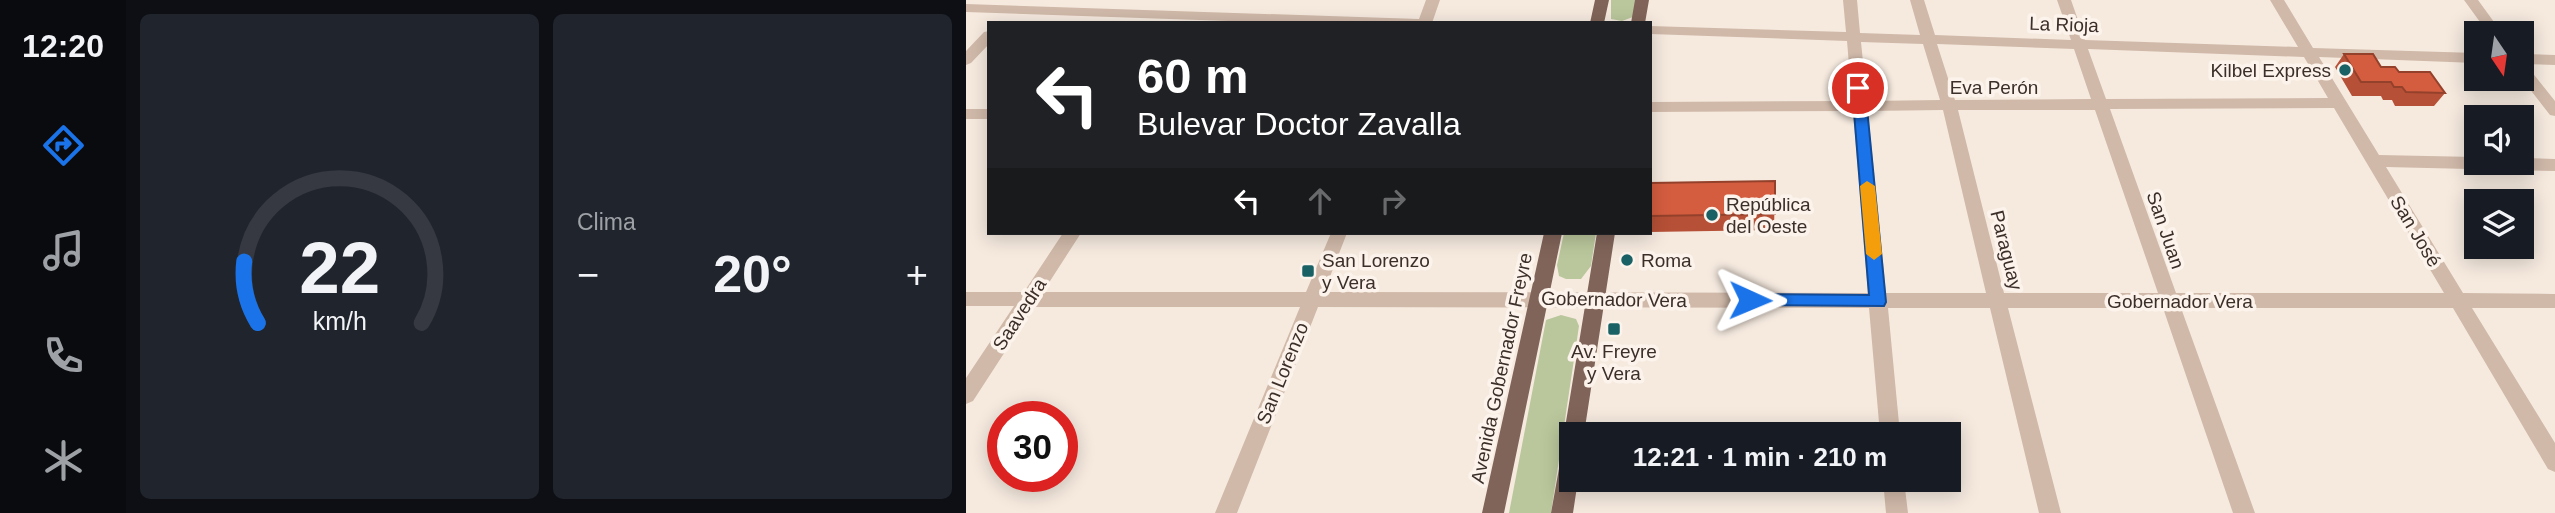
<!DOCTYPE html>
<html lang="es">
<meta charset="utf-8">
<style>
:root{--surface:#171b24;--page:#20242c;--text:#f1f3f6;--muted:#9ea1a6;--line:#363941;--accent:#1a73e8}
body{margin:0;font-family:Helvetica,sans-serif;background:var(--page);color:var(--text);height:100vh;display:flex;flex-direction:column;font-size:26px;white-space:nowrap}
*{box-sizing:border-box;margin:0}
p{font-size:23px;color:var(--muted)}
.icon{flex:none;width:38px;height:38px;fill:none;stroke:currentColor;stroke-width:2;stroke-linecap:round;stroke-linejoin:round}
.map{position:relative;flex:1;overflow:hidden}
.drawer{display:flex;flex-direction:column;gap:14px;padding:14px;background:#0d0f14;width:840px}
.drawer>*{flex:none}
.guide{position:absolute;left:21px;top:21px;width:665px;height:214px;border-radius:0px;box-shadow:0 4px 18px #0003;background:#202124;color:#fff;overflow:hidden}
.needle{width:46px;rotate:167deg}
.controls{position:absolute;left:1498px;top:21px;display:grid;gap:14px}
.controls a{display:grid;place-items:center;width:70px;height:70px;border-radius:0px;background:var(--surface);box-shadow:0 4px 18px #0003;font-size:35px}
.speed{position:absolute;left:21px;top:401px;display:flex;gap:14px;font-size:35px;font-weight:700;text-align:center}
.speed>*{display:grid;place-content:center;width:91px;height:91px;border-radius:50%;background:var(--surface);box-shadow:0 4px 18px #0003;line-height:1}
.speed .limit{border:10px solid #d22;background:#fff;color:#111}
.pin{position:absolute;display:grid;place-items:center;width:60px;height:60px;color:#fff;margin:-30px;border:4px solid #fff;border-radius:50%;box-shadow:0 2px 7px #0007}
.me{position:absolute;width:77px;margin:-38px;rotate:91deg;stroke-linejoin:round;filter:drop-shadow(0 0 5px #0008)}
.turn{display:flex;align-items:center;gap:24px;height:147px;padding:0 35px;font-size:32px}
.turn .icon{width:91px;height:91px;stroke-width:2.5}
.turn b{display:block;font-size:49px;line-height:60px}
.lanes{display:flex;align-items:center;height:66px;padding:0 35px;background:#0003;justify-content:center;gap:35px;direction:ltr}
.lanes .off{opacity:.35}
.big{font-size:52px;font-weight:700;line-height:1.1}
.drawer .widget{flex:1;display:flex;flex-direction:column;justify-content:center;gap:10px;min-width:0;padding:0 24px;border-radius:10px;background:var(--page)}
.drawer .dial{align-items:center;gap:0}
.dial svg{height:182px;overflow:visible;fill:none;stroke:var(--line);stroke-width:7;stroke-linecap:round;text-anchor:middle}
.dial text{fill:var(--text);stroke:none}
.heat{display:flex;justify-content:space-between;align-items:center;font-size:38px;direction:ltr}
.drawer .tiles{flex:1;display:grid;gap:14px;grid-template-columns:repeat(2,1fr)}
.trip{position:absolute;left:593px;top:422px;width:402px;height:70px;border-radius:0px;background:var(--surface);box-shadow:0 4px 18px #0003;font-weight:700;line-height:70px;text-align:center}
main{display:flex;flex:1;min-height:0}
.dock{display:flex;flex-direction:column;width:126px;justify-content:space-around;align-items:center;background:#090b0e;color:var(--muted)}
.dock .icon{width:49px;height:49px}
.dock .selected{color:var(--accent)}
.dock b{font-size:32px;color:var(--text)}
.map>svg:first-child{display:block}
.green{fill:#bac79c}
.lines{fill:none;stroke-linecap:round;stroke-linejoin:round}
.minor{fill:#d0b9a9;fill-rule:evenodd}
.major{fill:#806459;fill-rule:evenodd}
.wall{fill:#b65036}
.building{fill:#d45d3f;stroke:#94412c;stroke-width:2}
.route{fill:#1a73e8;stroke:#114b97;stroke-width:2}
.slow{fill:#f59e0b}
.poi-dot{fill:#196164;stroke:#fcf4ec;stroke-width:2.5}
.labels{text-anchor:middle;stroke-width:7;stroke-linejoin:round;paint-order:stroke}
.street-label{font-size:19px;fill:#3c2f29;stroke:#fcf4ec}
.poi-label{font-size:19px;fill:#3c2f29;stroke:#fcf4ec;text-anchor:start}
</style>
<main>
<nav class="dock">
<b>12:20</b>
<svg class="icon selected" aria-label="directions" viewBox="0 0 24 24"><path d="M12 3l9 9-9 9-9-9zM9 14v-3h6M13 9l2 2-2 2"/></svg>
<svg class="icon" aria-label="music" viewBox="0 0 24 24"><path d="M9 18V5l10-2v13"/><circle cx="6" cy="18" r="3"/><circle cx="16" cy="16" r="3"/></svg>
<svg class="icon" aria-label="phone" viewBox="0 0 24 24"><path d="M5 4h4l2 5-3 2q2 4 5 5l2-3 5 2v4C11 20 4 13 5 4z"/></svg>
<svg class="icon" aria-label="climate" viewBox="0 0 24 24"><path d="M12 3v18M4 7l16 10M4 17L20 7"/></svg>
</nav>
<section class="drawer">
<div class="tiles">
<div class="widget dial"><svg viewBox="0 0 100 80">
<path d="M14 69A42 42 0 1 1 86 69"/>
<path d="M14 69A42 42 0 0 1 8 42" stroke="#1a73e8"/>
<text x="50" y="56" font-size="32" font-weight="700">22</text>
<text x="50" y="72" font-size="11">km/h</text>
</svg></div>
<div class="widget"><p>Clima</p>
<div class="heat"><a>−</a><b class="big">20°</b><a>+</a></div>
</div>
</div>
</section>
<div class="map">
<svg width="1589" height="513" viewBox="0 0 1589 513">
<rect width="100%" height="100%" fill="#f6eadf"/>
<path class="green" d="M645 0H671L667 17 656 21 645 19Z
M598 233H630L625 266 615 279H600L593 276 591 265Z
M595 315 610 319 613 326 585 513H543L580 320Z"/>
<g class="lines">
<path class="minor" d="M460 0H474L466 23H321L0 12V4L453 19Z
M877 0H891L894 33 954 35 944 0H958L969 35 1105 40 1091 0H1105L1119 40 1332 47 1304 0H1318L1347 48 1510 53V63L1353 57 1413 155 1510 157V163H1556V158L1589 159V171L1420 167 1497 293 1589 294V308H1506L1589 443V472L1582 469 1487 308H1215L1289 513H1267L1197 308H1042L1095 513H1073L1024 308H922L934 434H914L903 308 352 307 271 513H249L334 307H68L7 401 0 404V378L48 306H0V292H58L97 233H115L77 292H340L365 233H381L358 292 902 293 887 111 684 112V102L886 101 881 41 684 34V26L880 32ZM895 42 957 44 974 100 901 101ZM971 44 1108 49 1125 99 989 100ZM1122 49 1338 57 1362 98 1140 99ZM1368 108 1478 293H1210L1144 109ZM977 110 1020 293H920L902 111ZM992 110H1129L1192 293H1038Z
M1498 0H1512L1536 33H1522Z
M23 31V44L5 63 0 65V51L18 32Z
M1556 54 1589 55V65L1556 64Z
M1556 64 1561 66 1589 101V116L1584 115 1556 79Z
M0 109H23V119H0Z
M917 480H938L942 513H920Z"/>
<path class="major" d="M629 0H643L638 23H624Z
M669 0H683L679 23H665Z
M578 233H596L538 513H516Z
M631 233H649L618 434H606V442L601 441 598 434Z
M606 443V480H612L607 513H585L596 452 599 445Z"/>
</g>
<path class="wall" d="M1378 54 1433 72 1479 93 1468 106H1429L1426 100H1417L1415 96H1386L1369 67Z
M809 181 808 230 684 232V183Z"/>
<path class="building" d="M1378 54H1407L1415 67H1429L1433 72H1464L1479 93 1440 92 1436 87H1428L1425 82H1395Z
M809 181V214L684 216V183Z"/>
<path class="route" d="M892 84 899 88 920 302 918 306 778 305 776 300 784 294 903 295 886 88Z"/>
<path class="slow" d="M901 181 909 186 916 254 908 260 900 254 894 186Z"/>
<g class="poi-dot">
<circle cx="1379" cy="70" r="7"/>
<circle cx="746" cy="215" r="7"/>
<circle cx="661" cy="260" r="7"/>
<rect x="335" y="264" width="14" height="14" rx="3.5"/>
<rect x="641" y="322" width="14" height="14" rx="3.5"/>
</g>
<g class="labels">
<g class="street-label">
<text transform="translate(1098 24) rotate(2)" y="7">La Rioja</text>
<text x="1028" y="94">Eva Perón</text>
<text transform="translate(1200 230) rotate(71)" y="7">San Juan</text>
<text transform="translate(1450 231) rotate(59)" y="7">San José</text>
<text transform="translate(1041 250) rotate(76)" y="7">Paraguay</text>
<text transform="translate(648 299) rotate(1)" y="7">Gobernador Vera</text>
<text x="1214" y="308">Gobernador Vera</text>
<text transform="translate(53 314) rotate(-57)" y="7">Saavedra</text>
<text transform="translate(535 368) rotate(-78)" y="7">Avenida Gobernador Freyre</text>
<text transform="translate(316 373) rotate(-68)" y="7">San Lorenzo</text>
</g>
<g class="poi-label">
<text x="1365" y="77" text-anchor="end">Kilbel Express</text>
<text x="760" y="211">República<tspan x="760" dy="22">del Oeste</tspan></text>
<text x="356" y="267">San Lorenzo<tspan x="356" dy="22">y Vera</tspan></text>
<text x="675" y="267">Roma</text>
<text x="648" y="358" text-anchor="middle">Av. Freyre<tspan x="648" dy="22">y Vera</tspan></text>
</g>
</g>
</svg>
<div class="controls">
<a><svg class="needle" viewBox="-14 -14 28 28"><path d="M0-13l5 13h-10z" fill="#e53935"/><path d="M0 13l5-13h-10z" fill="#9ea1a6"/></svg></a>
<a><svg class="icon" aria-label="sound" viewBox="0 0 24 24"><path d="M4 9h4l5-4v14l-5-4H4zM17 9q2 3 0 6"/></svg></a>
<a><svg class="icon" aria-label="layers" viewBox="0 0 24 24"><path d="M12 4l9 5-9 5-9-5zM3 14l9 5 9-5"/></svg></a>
</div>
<div class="speed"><div class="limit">30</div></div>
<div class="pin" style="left:892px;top:88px;background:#d93025"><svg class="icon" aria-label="arrive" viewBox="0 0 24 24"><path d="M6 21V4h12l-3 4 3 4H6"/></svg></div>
<svg class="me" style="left:784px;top:300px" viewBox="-20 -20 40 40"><path d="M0-17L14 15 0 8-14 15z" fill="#1a73e8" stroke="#fff" stroke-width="4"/></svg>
<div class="trip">12:21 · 1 min · 210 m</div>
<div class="guide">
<div class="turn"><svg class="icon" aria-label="left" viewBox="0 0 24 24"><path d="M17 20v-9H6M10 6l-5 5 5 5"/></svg><div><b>60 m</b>Bulevar Doctor Zavalla</div></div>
<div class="lanes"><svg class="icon" aria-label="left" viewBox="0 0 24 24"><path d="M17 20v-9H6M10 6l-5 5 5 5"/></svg><svg class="icon off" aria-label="ahead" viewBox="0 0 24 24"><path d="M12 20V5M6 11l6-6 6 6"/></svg><svg class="icon off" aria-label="right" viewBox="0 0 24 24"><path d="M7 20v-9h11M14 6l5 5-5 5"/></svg></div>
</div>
</div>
</main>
